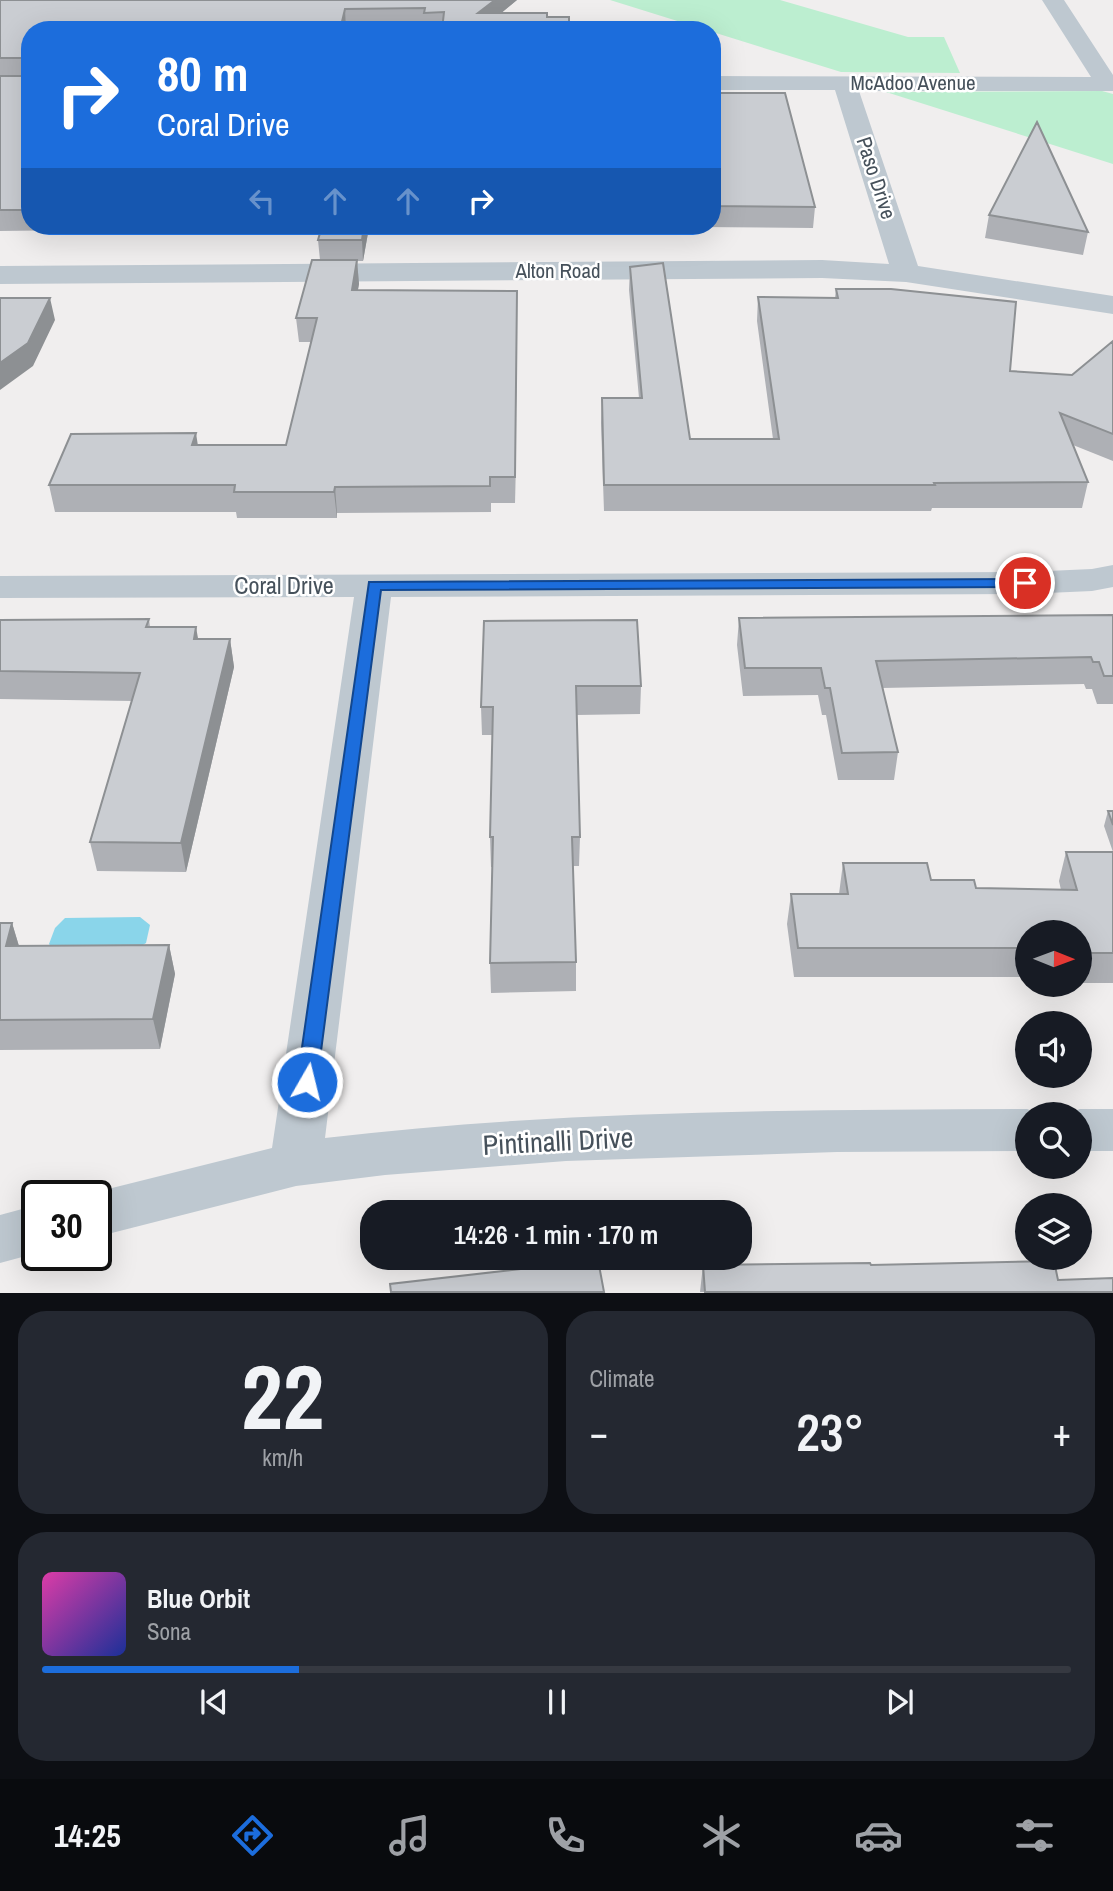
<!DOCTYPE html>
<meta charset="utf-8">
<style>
:root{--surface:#171b24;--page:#242831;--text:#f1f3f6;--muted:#9ea1a6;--line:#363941;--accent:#1c6ddc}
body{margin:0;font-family:"Archivo Narrow",sans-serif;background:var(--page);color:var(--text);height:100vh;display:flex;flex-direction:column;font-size:26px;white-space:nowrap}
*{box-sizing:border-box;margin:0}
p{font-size:23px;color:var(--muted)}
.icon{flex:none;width:38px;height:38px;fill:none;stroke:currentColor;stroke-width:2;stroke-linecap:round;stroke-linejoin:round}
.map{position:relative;height:1293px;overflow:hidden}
.panel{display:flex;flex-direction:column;gap:18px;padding:18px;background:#0d0f14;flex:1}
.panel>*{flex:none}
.banner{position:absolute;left:21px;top:21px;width:700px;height:214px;border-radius:28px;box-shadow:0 7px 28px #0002;background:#1c6ddc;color:#fff;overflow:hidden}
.needle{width:46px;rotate:91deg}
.controls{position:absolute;left:1015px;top:920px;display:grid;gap:14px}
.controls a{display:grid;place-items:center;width:77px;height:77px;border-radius:50%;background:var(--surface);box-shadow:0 7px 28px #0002;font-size:35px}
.speed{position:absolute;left:21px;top:1180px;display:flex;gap:14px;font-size:35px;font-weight:700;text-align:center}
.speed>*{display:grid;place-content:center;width:91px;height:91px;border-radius:50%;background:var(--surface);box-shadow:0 7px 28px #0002;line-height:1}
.speed .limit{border:4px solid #111;border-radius:10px;background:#fff;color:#111}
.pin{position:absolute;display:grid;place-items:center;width:60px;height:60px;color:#fff;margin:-30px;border:4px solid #fff;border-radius:50%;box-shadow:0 2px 7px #0007}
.me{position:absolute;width:77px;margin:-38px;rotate:8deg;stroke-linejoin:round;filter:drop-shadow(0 0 5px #0008)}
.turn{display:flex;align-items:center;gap:24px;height:147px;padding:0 21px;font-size:32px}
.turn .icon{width:91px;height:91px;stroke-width:2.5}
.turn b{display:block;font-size:49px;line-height:60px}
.lanes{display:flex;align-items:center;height:66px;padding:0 21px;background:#0003;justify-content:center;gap:35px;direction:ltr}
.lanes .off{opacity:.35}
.big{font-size:52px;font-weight:600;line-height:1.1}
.panel .tile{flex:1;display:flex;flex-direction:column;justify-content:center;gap:10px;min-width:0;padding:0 24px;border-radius:28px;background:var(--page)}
.panel .dial{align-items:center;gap:0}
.dial b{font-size:91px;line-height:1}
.song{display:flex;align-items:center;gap:21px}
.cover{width:84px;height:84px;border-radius:10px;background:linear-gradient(135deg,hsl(320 70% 55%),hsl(230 70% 35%))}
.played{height:7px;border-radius:4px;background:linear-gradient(90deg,var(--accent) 25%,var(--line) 25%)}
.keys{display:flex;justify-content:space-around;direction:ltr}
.heat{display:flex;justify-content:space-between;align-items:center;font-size:38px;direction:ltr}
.panel .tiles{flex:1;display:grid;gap:18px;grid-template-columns:1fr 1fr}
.tile:last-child{grid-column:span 2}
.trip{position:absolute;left:360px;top:1200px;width:392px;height:70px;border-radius:28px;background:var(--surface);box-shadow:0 7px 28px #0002;font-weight:600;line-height:70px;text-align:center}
.menu{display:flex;height:112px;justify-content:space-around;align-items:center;background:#090b0e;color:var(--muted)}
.menu .icon{width:49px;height:49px}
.menu .active{color:var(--accent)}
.menu b{font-size:32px;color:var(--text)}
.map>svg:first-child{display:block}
.green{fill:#bceed0}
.water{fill:#8ad5ea}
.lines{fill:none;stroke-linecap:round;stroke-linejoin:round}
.minor{fill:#bec8d0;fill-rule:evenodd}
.wall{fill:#aeb0b5}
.shaded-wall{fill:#8d9093}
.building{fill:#cacdd2;stroke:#8d9093;stroke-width:2}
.route{fill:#1c6ddc;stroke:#12478f;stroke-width:2}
.labels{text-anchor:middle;stroke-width:5;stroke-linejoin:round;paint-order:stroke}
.far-street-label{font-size:21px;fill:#46515b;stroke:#fff}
.street-label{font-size:24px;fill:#46515b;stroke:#fff}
.near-street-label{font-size:28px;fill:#46515b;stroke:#fff}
</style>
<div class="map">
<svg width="1113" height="1293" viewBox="0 0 1113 1293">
<rect width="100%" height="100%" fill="#f0eeee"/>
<path class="green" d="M610 0H780L908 37H944L960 73 841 72Z
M1102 91 1113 94V164L886 92Z"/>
<path class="water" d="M140 917 150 925 146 943 131 952H56L49 944 55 928 65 918Z"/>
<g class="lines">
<path class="minor" d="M1042 0H1064L1113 75V91H859L918 266 1113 296V314L906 282 822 278 0 284V266L822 260 889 264 835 90H712V76L1091 77Z
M1113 565V587L1092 591 1025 594 391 597 325 1138C558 1110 793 1110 1027 1109L1045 1115H1027V1151L837 1152 566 1161 385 1175 296 1186 96 1237V1195H84L272 1148 354 597 0 598V576L1025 572 1092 569Z
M1080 1109H1113V1151H1080V1115H1062Z
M37 1205V1253L0 1263V1215Z"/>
</g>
<path class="wall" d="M0 0H517L501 13 547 17 569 22 693 30H425V26L30 30V226H99H84L82 230 0 231Z
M712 93 815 207 813 228 571 226V230H436V233H368L363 261H357L359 284 358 290 517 315 515 503H491V512L337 513V518H237L236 512H55L49 485 197 445H286L311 342H299L296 318 320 260 318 240 320 230H174V226H170H712Z
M989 215 1088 232 1083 255 985 238Z
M630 267 690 439H773L757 321 758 297 835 298 836 289 1010 371 1072 375 1113 341V461L1073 445 1088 482 1082 508H932L931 511H604L601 423 602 398H639L629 290Z
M1113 615V704H1097L1092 689H1086L1084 684 882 688 898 752 894 780H838L826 715H822L818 695 743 696 737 645 739 618Z
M149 619 150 627 198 639H230L234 667 186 872 97 871 90 842 132 701 0 699V620Z
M484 621 641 686 640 714 577 715 580 837 579 866H573L576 962V991L491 993 490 963 492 867H491L490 837 493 735H482L481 707Z
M1108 811H1113V983H1080V933H1027V977H794L787 924 791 894H839L843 863 976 888 1061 890 1059 881 1066 852H1113L1104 826Z
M0 923H12L19 946 169 945 175 974 160 1049 0 1050Z
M703 1265H871L1058 1280 1113 1292H700Z"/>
<path class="shaded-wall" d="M495 0H517L481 30 478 13Z
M345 9 346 30H340Z
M364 226H368V233L363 261 362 240Z
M357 260 359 284 353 314 352 290Z
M517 291V315L515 503V477Z
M50 298 55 320 33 366 0 390V363Z
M196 433 200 459 192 445Z
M335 487 337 513V518L334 492Z
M196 627 201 655 194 639Z
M230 639 234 667 186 872 181 843Z
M12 923 21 953 6 946Z
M169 945 175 974 160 1049 153 1019Z"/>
<path class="building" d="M0 0H495L478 13H547V17H569V22H692L693 30H442L444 12 424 13 425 8 345 9 340 30H30V210H0V76H28V58H0Z
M712 93H785L815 207 712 206Z
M1037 122 1088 232 989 215Z
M322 226H364L362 240H318Z
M312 260H357L352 290 517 291 515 477H490V486L335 487 334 492H234L235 485H49L71 434 196 433 192 445H286L317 318H296Z
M663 263 690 439H779L758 297 838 298 836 289H891L1016 302 1010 371 1072 375 1113 341V434L1060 413 1088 482 934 483 935 485H604L602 398H642L630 267Z
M0 298H50L28 343 0 363Z
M1113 615V676H1104L1099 662H1093L1091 657 876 661 898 752 842 753 830 688H825L821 668H745L739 618Z
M149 619 146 627H196L194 639H230L181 843 90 842 140 673 0 671V620Z
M637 620 641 686H576L580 837H572L576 962 490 963 493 837H490L493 707H481L484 621Z
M1108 811H1113V825Z
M1066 852H1113V953H1080V933H1027V948H798L791 894H848L843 863H927L931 880H974L976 888 1077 890Z
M0 923H12L6 946 169 945 153 1019 0 1020Z
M598 1260 604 1292H391L390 1284Z
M1054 1261 1058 1280 1113 1278V1292H705L703 1265 870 1263 871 1265Z"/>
<path class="route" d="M1025 579 1030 580 1032 583 1030 587 381 590 317 1082 314 1087 307 1090 300 1087 297 1082 369 582Z"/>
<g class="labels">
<g class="far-street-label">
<text x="913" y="90">McAdoo Avenue</text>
<text transform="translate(876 178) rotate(72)" y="7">Paso Drive</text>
<text x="558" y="278">Alton Road</text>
</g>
<g class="street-label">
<text x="284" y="594">Coral Drive</text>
</g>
<g class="near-street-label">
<text transform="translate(558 1141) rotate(-3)" y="10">Pintinalli Drive</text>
</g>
</g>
</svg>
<div class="controls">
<a><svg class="needle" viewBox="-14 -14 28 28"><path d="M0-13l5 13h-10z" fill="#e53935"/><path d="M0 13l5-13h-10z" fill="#9ea1a6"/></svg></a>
<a><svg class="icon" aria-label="sound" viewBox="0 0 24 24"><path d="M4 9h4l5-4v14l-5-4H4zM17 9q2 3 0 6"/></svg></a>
<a><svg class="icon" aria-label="search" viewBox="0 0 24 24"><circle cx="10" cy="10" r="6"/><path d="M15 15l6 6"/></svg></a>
<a><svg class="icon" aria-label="layers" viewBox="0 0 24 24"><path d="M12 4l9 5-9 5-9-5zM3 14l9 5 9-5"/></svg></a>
</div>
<div class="speed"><div class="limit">30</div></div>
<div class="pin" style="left:1025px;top:583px;background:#d93025"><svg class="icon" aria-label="arrive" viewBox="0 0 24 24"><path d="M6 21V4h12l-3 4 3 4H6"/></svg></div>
<svg class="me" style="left:307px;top:1082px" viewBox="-20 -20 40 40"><circle r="17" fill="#1c6ddc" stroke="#fff" stroke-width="3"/><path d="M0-11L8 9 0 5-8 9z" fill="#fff"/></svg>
<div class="trip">14:26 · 1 min · 170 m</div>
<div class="banner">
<div class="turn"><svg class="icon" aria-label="right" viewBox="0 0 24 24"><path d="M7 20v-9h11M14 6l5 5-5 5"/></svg><div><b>80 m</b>Coral Drive</div></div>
<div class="lanes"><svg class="icon off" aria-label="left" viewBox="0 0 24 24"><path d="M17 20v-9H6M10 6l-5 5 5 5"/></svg><svg class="icon off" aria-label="ahead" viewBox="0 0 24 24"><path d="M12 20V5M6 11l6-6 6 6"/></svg><svg class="icon off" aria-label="ahead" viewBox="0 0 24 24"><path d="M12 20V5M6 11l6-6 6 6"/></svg><svg class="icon" aria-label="right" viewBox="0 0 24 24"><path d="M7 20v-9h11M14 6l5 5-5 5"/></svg></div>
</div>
</div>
<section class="panel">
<div class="tiles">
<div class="tile dial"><b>22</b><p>km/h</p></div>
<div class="tile"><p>Climate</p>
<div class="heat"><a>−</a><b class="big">23°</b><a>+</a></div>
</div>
<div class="tile">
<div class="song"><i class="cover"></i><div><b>Blue Orbit</b><p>Sona</p></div></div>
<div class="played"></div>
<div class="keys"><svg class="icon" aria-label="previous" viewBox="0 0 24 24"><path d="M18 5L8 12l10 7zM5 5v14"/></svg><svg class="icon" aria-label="pause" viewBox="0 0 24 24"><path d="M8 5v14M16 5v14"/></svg><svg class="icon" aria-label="next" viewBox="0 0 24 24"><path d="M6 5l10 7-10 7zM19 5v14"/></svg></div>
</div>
</div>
</section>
<nav class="menu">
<b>14:25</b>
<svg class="icon active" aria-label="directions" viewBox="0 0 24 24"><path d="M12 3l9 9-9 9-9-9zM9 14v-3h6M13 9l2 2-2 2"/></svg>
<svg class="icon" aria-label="music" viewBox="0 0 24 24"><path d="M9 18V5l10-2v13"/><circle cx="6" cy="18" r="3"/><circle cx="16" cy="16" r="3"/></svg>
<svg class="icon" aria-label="phone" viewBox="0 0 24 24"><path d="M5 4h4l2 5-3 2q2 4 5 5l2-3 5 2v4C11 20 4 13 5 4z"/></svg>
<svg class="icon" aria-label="climate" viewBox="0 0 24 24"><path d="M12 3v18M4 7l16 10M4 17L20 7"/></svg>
<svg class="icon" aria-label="car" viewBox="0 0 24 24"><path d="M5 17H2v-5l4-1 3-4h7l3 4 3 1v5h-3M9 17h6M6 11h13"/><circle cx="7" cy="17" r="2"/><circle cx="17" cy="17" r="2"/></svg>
<svg class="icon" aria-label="filters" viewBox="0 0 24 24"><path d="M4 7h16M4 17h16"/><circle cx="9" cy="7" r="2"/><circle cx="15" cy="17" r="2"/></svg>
</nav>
